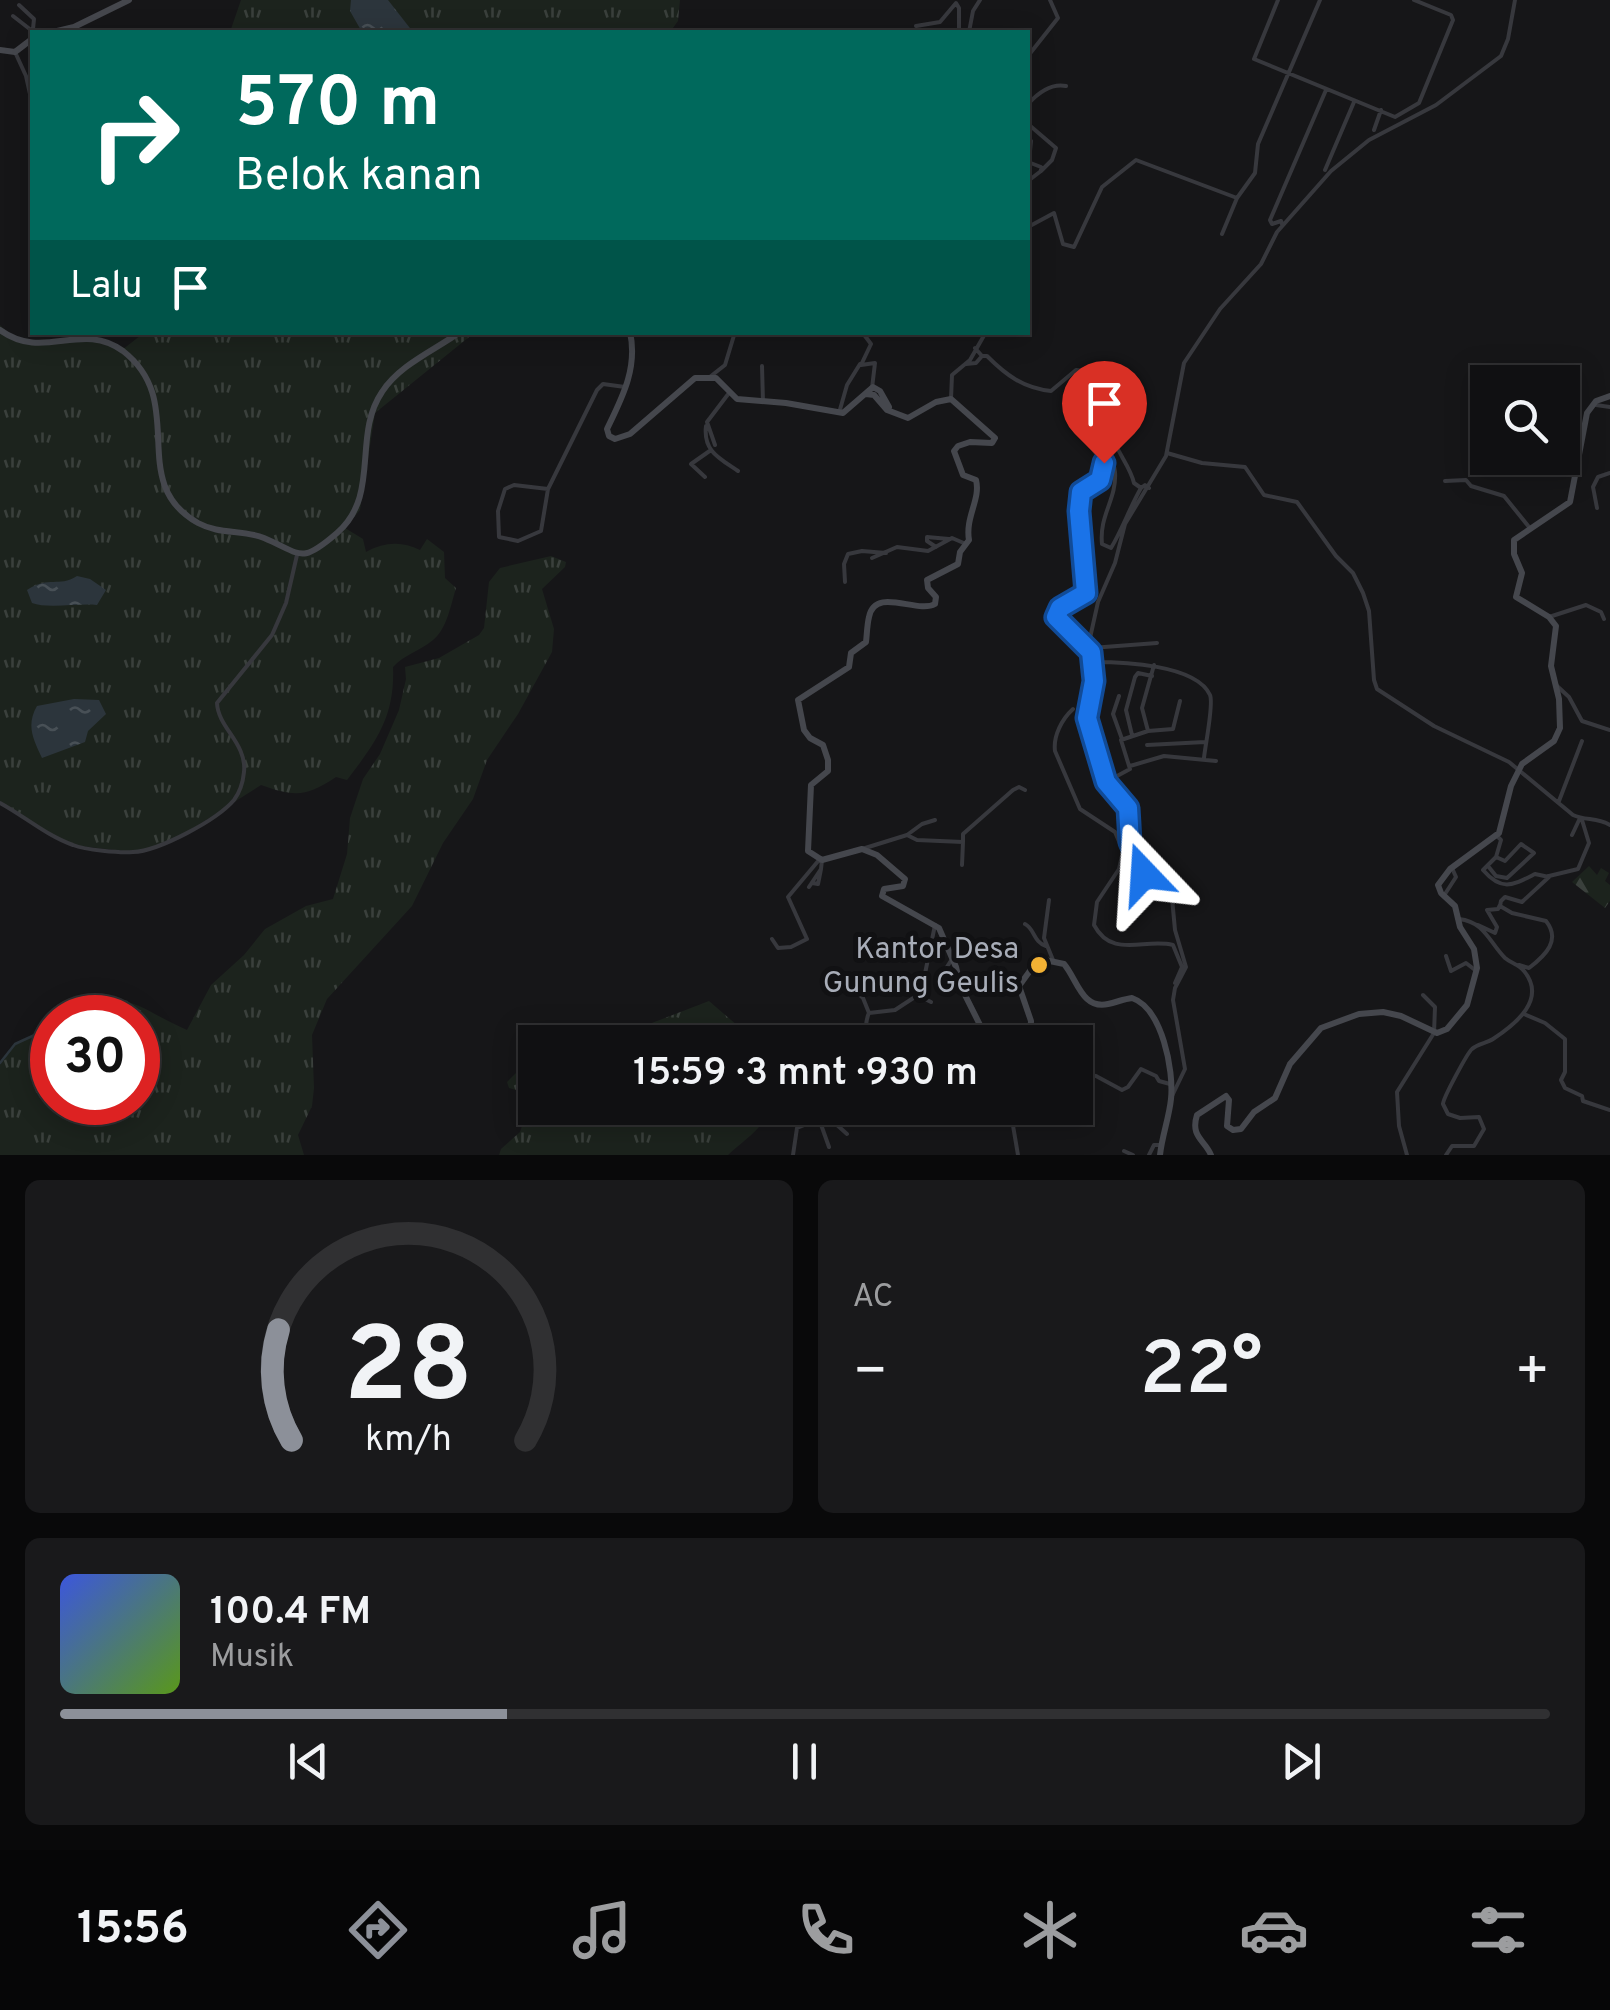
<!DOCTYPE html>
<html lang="id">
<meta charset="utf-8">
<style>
:root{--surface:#101012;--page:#19191b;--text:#f1f3f6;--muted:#9c9d9f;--line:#303032;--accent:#8c9099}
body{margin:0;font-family:Overpass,sans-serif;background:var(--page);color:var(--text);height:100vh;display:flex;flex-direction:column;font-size:38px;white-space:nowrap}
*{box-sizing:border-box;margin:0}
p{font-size:32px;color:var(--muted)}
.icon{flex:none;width:55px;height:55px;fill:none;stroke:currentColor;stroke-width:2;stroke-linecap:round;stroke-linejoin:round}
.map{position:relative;height:1155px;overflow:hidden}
.side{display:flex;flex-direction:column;gap:25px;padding:25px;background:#09090a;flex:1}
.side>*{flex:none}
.top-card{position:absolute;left:30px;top:30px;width:1000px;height:305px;border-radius:0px;box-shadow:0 5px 25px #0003,0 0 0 2px var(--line);background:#00695c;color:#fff;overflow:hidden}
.fabs{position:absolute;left:1470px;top:365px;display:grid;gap:20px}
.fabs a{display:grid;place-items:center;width:110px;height:110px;border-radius:0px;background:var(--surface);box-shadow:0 5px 25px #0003,0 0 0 2px var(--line);font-size:50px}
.speed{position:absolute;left:30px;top:995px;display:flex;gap:20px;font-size:50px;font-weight:700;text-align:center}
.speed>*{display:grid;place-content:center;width:130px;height:130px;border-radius:50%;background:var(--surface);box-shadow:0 5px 25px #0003,0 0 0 2px var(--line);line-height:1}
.speed .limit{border:15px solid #d22;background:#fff;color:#111}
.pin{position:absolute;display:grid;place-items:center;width:85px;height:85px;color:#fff;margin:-102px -42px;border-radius:50% 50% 50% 0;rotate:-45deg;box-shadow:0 0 10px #0007}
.pin .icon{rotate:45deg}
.me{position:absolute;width:110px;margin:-55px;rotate:340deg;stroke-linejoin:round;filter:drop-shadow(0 0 8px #0008)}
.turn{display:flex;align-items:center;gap:35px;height:210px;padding:0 40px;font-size:45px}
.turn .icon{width:130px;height:130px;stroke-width:2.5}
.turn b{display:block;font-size:70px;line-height:85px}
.then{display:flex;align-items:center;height:95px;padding:0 40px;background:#0003;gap:20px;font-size:38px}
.big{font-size:75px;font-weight:600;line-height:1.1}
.side .widget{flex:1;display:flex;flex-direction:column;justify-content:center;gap:15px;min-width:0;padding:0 35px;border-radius:15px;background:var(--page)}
.side .dial{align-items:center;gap:0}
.dial svg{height:260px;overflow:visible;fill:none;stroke:var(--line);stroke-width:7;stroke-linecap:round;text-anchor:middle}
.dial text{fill:var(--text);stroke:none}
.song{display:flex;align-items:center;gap:30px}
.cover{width:120px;height:120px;border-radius:15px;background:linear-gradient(135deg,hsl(230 70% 55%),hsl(90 70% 35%))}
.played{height:10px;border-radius:5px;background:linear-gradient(90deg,var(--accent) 30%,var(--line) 30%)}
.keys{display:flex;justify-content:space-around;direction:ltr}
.heat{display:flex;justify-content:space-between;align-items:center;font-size:55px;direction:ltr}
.side .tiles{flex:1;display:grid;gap:25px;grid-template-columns:1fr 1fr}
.widget:last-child{grid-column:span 2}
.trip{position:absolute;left:518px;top:1025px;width:575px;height:100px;border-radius:0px;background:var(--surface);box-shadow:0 5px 25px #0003,0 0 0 2px var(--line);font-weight:600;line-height:100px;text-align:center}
.tabs{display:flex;height:160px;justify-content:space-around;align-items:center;background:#060607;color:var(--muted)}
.tabs .icon{width:70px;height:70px}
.tabs .selected{color:var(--accent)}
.tabs b{font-size:45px;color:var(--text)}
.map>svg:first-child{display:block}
.grass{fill:url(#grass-tufts)}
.forest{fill:url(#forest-firs)}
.water{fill:url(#water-ripples)}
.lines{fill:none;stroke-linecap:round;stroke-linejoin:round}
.stream{stroke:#2c353c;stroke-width:2.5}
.street{stroke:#37383d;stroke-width:4}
.secondary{stroke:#45474d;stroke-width:6}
.route-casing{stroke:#114b97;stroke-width:25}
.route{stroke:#1a73e8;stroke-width:18}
.poi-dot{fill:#f2b134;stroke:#111113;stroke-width:4}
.labels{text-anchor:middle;stroke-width:10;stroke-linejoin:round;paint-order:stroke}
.poi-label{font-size:30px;fill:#a8adb8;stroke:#111113;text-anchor:end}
</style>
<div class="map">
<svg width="1610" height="1155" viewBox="0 0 1610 1155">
<defs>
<pattern id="grass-tufts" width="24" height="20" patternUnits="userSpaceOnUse" patternTransform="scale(2.5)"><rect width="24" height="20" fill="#1c231d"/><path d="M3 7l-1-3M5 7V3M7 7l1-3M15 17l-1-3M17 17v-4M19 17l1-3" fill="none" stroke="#3a403c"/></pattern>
<pattern id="forest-firs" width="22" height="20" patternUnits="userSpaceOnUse" patternTransform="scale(2.5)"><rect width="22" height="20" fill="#1c231d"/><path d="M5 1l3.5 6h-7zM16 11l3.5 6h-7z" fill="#3a403c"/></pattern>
<pattern id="water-ripples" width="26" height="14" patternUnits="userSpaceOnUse" patternTransform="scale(2.5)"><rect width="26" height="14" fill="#2c353c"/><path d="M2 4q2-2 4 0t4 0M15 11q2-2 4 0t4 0" fill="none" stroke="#485056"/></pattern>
</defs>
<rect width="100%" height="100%" fill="#161618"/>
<path class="grass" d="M241 0H680L678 21 670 32H230Z
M0 325 11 336 29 344 82 337 122 350 145 332 474 333 375 413 360 510 345 528 363 539 366 552C385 542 401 541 420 550L427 539 444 552 445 578 456 588C451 604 447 629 433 640 420 651 405 654 393 667 395 717 376 742 347 780L336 777C306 797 295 797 261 785L187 832 150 849 133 852 71 845 0 803Z
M551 556 566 562 565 567 542 589 554 629 552 652 518 714 487 760 473 799 443 843 412 906 327 999 312 1035 314 1088 312 1106 298 1135 304 1155H0V1063L15 1044 52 1027V1102H138V1018L68 1017C113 978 140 1010 187 1030L211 985 244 955 265 929 306 906 333 899 347 854 350 818 363 779 380 754 399 710 406 679 405 667 439 658 479 635 484 628 489 582 500 568Z
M709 1001 738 1026 797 1033 808 1042H556L578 1041 644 1026Z
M535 1054V1095L509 1088 507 1082Z
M535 1106V1108L770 1109C764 1128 743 1141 728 1155H499L501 1149 520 1132 528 1109Z"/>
<path class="forest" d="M1589 866 1597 875 1601 868 1609 873 1605 881 1610 885V901L1605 908 1572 882Z"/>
<path class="water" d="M351 0H388L413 32H362L350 11Z
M77 576 90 579 106 590 97 605C78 603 48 609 32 603L27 590C50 575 58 588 77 576Z
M74 699 99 700 106 714 88 731 85 742 42 758C33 739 26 725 37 706Z"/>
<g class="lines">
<path class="stream" d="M68 1018C91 997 97 994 127 1002
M0 1063 15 1044 52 1027"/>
<path class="street" d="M1278 0 1254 59 1395 117 1419 103 1453 20 1451 15 1414 0
M19 5 34 19 32 39
M13 16 31 30
M916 26 940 22 956 3 959 8V32
M969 32 973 11 980 0
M1021 32V31
M15 52 26 76 32 103
M1028 56 1058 18 1050 0
M1028 104C1037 94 1051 83 1066 86
M1028 124 1056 148 1052 160 1041 171
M1374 130 1381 110
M1029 161 1031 141
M1028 162 1041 167V171L1028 181
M1325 170 1354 102
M1237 198 1255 173 1258 144 1320 0
M1282 224 1281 221 1272 224 1270 220 1326 90
M1028 227 1054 213 1063 244 1074 247 1102 187 1136 160 1237 198 1222 234
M862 332 871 344 861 365 875 363 872 388
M982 356H987C1006 375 1023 388 1051 391L1076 370 1085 371 1090 385 1085 414 1090 421 1105 387 1111 383C1118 398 1109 415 1111 431 1114 449 1130 465 1134 483L1141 488
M966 364 976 363 982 356 975 348
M762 366 763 402
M711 376 725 365 735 332
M951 399 952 375 970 360 986 332
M1596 405 1610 407
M839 413 847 385 860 364
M1087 419 1085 440 1104 463 1100 480 1081 492 1079 511 1087 592 1060 608 1056 617 1091 651
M1093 420C1097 439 1114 453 1115 472 1117 499 1099 515 1102 544L1111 548C1122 530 1130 507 1141 488L1145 485 1149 488
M706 426C703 451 719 458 738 471
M715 445 707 422 729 393
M1167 453 1202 463 1245 467 1264 495 1297 502 1336 556 1353 573 1363 593 1369 611 1374 680 1377 689 1434 726 1509 762 1573 815C1586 821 1597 817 1610 825
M705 477 691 464 711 450
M1445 481 1466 480 1471 486 1504 496 1529 527
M548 489 514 485 505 489 498 511 499 537 518 541 541 531 548 489 597 390 603 384 625 387
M1597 508 1593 487 1598 477 1610 473
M936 547 927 541V537L949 539
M872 558 897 547 928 551 952 538 966 544
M845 582 844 564 848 554 862 551 886 553
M1549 617 1586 605 1601 612 1604 619
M1091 648 1157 643
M1093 662C1121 662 1196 664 1210 695 1214 704 1205 746 1204 758
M1556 685 1569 697 1582 721 1610 730
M1119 696 1113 714 1122 739
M1073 709C1062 719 1053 736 1055 751L1080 809 1115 832 1123 851 1119 869 1097 902 1094 925C1112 959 1144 938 1173 945L1182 967 1175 983
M1148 731 1142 708 1154 665
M1132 735 1126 710 1135 677 1138 673 1152 676
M1147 745 1205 742
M1130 766 1164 756 1216 761
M1106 782 1130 769 1121 740 1148 731 1173 729 1180 701
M1559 801 1582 741
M0 803C24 816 47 836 73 845 86 850 119 853 133 852 159 851 217 820 234 800 240 792 243 782 244 772 247 743 218 728 217 703L272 635 286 603 297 555
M907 835 917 840 963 842 962 865
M1572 835 1580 818
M1497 836 1501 840 1496 857 1483 870C1502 892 1513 885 1535 874L1549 877 1522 902 1505 897 1501 901 1500 906 1512 913 1546 921C1561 940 1546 955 1529 968L1519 965
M963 842V834L1013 790 1019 787 1025 790
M862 849 907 835 922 824 935 820
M1488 866 1496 876 1507 878 1534 853 1521 844 1505 861 1496 857
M1549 876 1578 869 1589 843 1582 820
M812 883 818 884 821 869
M809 887 821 869 822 860
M1445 894 1456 877 1452 868
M1049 900 1044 938 1053 960
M1025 924C1035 929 1033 942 1046 946
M1478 925 1495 933 1497 927 1487 910 1498 909 1500 905
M772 939 778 948 791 947 807 939 788 897 819 860
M1446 956 1451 971 1466 963 1475 970
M835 971 863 998 869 1013
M938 981 952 959
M919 996 931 1002
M1524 1014 1545 1023 1565 1039V1072L1561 1080 1565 1088 1582 1096 1583 1101 1610 1110
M860 1042C868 1033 864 1023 869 1013L895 1010 921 993 935 925
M1075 1073 1096 1076 1122 1090 1128 1087 1141 1069 1156 1076 1159 1081 1170 1084
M1172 1096 1185 1069 1173 1000 1175 988 1186 967 1175 930 1172 898 1143 871 1130 842 1128 808 1106 782 1087 712 1094 681 1090 638 1098 602 1115 563 1125 524 1166 456 1184 363 1220 309 1261 264 1277 232 1331 171 1369 140 1436 105 1501 56 1508 39 1515 0
M809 1108 822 1111
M1010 1108 1018 1155
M819 1119 837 1125 847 1134
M819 1119 829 1147
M1124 1151 1133 1155
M793 1155 797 1128 819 1119 824 1108
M1149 1155 1154 1145H1161
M1407 1155 1399 1126 1397 1092 1434 1033 1435 1007 1423 995
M1446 1155 1452 1146H1474L1484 1129 1479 1117 1460 1118 1448 1114 1443 1104C1443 1098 1468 1052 1472 1049 1477 1044 1487 1043 1493 1039 1516 1024 1547 999 1524 971 1519 964 1512 964 1505 958 1489 942 1485 922 1459 919"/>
<path class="secondary" d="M53 32 74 27 129 0
M0 50 15 52 32 39
M0 330C44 362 81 320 123 351 190 403 125 482 198 523 220 535 242 529 264 538 302 554 300 565 337 533 381 495 352 436 382 392 399 365 435 350 460 332
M630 332C638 368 622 398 607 429L609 436 615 439 630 434 695 378H716L737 399 786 403 843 413 873 387 880 391 889 407
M866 394 874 395 887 410 908 418 936 402 951 399 995 438 992 443 970 442 958 446 954 451 963 475 976 480C981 499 965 517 969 540L960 552 958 564 927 580 928 588 936 597 935 604C917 614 875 586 869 617 867 625 867 634 866 642L851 653 849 667 798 700 804 730 810 738 823 745 828 760V771L811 785 808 851 822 860 862 849 877 855 905 879 903 886 884 889 882 896 939 928 956 967 960 985 985 1035 994 1042
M1030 1042 1031 1021 1019 986 1032 968 1045 960 1064 964C1077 979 1082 1010 1108 1004 1117 1002 1124 999 1132 998 1162 1008 1174 1070 1171 1099 1169 1118 1162 1136 1160 1155
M1211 1155C1205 1140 1190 1137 1197 1115L1226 1096 1229 1100 1227 1126 1233 1130 1241 1129 1254 1112 1275 1098 1290 1064 1321 1028 1359 1014 1383 1012 1401 1016 1437 1033 1447 1029 1467 1005 1477 968 1474 949 1460 927 1455 906 1441 893 1438 885 1450 869 1499 833 1511 786 1522 764 1554 741 1560 728 1559 699 1551 666 1556 626 1549 617 1516 597 1522 573 1514 554V540L1570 502 1587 413 1596 401 1610 396"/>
</g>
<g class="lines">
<defs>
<path id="route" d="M1104 463 1100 480 1081 492 1079 511 1086 593 1060 608 1056 617 1091 652 1094 681 1087 718 1106 782 1128 808 1130 842 1144 874"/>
</defs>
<use href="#route" class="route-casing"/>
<use href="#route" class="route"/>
</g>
<circle class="poi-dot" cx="1039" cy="965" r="10"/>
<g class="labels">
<g class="poi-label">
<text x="1019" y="958">Kantor Desa<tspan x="1019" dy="34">Gunung Geulis</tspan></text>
</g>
</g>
</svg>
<div class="fabs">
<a><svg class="icon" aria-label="search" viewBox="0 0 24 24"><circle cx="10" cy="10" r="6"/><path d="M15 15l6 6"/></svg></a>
</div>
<div class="speed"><div class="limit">30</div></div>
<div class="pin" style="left:1104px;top:463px;background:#d93025"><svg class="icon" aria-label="arrive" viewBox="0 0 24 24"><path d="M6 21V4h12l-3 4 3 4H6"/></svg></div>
<svg class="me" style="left:1144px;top:874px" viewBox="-20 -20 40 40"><path d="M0-17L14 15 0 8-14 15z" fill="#1a73e8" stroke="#fff" stroke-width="4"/></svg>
<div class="trip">15:59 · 3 mnt · 930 m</div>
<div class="top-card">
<div class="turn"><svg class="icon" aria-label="right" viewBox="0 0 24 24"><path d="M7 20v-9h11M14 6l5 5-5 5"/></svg><div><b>570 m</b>Belok kanan</div></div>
<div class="then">Lalu<svg class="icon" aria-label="arrive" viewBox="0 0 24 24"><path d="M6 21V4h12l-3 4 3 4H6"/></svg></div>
</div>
</div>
<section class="side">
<div class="tiles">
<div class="widget dial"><svg viewBox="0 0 100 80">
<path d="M14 69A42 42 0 1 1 86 69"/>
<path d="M14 69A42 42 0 0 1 10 35" stroke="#8c9099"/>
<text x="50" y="56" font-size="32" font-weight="700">28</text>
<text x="50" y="72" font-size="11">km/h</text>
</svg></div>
<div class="widget"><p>AC</p>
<div class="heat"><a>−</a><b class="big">22°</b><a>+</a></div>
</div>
<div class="widget">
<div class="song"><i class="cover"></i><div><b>100.4 FM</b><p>Musik</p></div></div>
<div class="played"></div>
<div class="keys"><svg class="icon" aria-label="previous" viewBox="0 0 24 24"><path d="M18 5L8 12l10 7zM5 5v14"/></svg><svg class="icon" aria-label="pause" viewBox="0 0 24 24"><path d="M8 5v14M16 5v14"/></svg><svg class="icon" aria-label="next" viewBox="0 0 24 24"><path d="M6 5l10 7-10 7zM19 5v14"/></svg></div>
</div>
</div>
</section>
<nav class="tabs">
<b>15:56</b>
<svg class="icon selected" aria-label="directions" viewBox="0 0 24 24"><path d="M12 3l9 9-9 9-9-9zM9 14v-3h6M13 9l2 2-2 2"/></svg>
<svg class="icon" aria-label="music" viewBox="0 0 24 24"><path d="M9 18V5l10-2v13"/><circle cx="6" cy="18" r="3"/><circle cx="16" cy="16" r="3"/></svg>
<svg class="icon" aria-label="phone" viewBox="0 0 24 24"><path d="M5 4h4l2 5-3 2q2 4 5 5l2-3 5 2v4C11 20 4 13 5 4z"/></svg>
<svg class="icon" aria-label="climate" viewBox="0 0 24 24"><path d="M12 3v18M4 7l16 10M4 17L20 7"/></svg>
<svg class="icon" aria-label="car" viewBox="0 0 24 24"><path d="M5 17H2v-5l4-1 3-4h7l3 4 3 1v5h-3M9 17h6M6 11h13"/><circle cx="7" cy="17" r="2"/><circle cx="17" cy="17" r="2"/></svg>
<svg class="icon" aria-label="filters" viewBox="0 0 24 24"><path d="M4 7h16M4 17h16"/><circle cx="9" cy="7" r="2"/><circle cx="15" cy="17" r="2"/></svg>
</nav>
